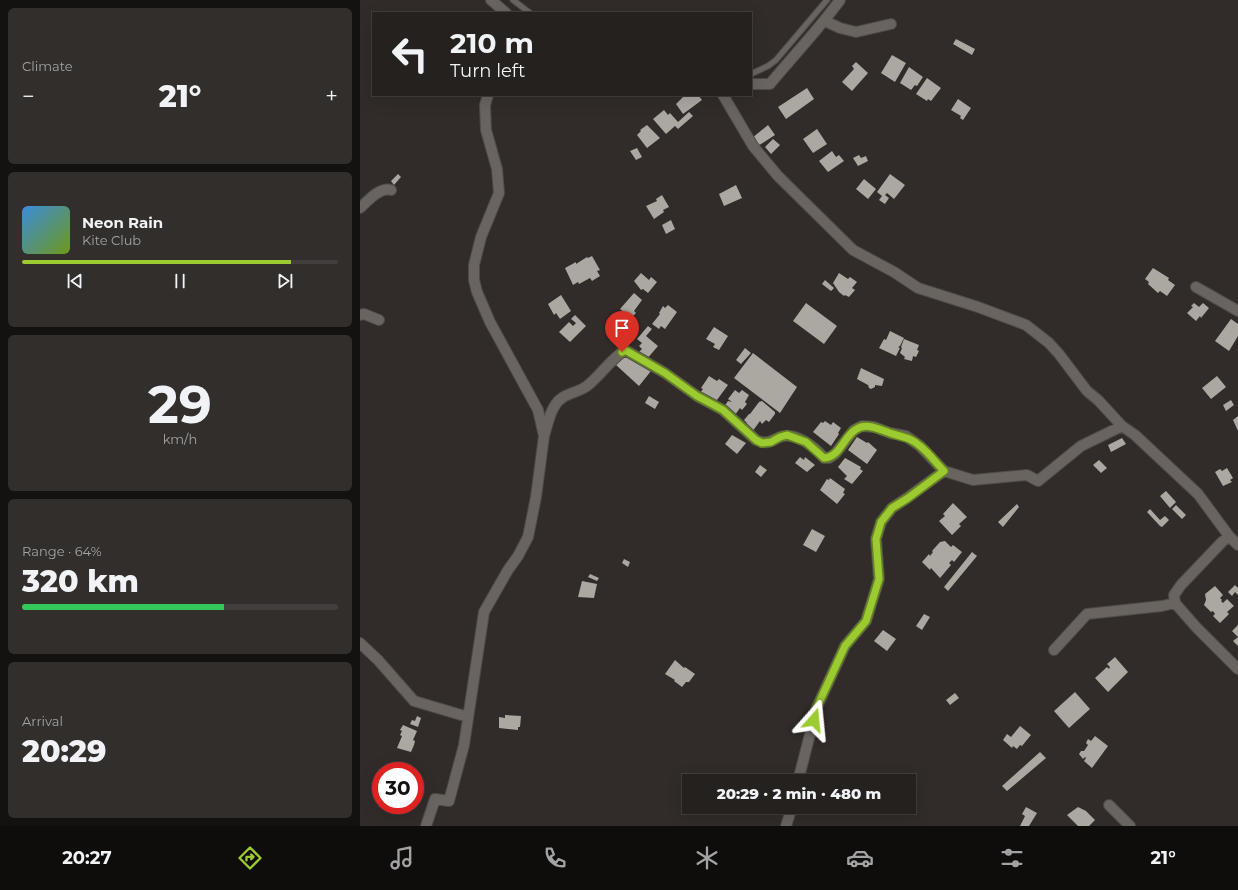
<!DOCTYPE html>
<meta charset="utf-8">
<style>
:root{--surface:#25211f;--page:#312e2c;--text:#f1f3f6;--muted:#a3a3a4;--line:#423e3d;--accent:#9cca31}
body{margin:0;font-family:Montserrat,sans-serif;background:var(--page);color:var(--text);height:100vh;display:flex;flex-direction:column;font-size:15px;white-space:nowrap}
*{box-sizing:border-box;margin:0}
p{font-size:13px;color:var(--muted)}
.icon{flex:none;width:22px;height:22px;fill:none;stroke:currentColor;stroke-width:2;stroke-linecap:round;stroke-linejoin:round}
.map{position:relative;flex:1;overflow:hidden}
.panel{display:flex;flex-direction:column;gap:8px;padding:8px;background:#141211;width:360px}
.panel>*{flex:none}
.guide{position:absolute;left:12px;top:12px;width:380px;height:84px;border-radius:0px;box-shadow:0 4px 16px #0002,0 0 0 1px var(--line);background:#25211f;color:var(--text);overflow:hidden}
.speed{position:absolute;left:12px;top:762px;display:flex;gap:8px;font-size:20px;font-weight:700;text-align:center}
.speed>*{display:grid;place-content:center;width:52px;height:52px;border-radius:50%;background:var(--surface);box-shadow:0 4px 16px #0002,0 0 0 1px var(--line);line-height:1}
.speed .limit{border:6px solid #d22;background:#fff;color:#111}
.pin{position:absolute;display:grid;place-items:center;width:34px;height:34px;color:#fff;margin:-41px -17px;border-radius:50% 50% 50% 0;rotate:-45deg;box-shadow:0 0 4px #0007}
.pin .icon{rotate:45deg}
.me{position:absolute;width:44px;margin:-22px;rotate:18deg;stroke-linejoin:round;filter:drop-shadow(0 0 3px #0008)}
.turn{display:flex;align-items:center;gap:14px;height:84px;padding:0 12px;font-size:18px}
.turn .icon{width:52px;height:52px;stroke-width:2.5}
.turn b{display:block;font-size:28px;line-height:34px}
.big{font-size:30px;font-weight:800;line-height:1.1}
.panel .tile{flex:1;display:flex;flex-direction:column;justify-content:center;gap:6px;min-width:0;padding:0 14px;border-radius:6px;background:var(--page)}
.panel .dial{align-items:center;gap:0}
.dial b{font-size:52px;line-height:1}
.song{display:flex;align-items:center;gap:12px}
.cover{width:48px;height:48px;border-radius:6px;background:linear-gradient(135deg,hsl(210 70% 55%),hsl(80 70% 35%))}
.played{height:4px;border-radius:2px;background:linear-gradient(90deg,var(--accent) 85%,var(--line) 85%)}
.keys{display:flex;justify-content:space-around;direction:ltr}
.heat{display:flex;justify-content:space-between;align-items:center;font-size:22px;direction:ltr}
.charge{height:6px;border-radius:3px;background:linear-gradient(90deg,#34c759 64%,var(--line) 0)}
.trip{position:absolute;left:322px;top:774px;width:234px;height:40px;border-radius:0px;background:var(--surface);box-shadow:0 4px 16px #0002,0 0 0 1px var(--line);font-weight:800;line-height:40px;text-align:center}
.tabs{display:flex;height:64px;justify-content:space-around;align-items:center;background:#0f0d0c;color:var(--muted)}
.tabs .icon{width:28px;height:28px}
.tabs .selected{color:var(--accent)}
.tabs b{font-size:18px;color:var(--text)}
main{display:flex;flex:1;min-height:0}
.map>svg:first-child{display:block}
.building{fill:#aba7a1}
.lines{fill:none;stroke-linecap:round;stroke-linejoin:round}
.service-casing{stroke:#4e4b47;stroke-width:7}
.minor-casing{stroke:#4e4b47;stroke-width:12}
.service{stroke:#696460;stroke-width:5}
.minor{stroke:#696460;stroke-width:10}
.route-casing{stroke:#658320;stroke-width:10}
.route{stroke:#9cca31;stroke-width:7}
</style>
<main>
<section class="panel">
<div class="tile"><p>Climate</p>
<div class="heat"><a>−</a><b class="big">21°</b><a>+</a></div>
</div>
<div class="tile">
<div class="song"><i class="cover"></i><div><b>Neon Rain</b><p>Kite Club</p></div></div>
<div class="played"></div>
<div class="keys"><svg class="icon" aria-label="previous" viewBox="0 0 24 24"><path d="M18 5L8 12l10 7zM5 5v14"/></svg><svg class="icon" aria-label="pause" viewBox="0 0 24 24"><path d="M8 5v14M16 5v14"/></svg><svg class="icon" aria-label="next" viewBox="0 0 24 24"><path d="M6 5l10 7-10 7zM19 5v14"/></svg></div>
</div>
<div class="tile dial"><b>29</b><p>km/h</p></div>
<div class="tile"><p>Range · 64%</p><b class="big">320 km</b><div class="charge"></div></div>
<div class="tile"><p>Arrival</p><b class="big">20:29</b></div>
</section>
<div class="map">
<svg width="878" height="826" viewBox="0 0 878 826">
<rect width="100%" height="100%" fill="#312c29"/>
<path class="building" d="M596 39 615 49 612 55 593 44Z
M532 55 546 63 535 82 521 73Z
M496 62 508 73 492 91 482 82 494 69 492 66Z
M549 67 563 77 557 86 555 85 551 90 540 83Z
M567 78 581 88 571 101 568 99 567 101 556 94Z
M447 88 454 99 426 119 418 107Z
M325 95H338L342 100 323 114 316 104Z
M598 99 611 108 603 120 600 118 601 116 591 110Z
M304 110 308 115 310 113 318 122 329 112 333 116 318 129 315 126 306 134 293 119Z
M287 125 300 138 287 148 277 135 281 131 280 130Z
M408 125 415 135 398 146 392 138Z
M457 129 467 144 453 153 443 139Z
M413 139 420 145 411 154 405 147Z
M277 148 282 157 276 160 270 151Z
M472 151 476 157 479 155 484 161 468 172 459 161Z
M499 155 501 158 506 156 508 161 498 166 493 158Z
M38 174 41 177 34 185 31 181Z
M530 174 545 185 534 199 527 193 525 195 529 198 525 204 519 200 522 196 517 192Z
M504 179 516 189 508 199 496 189Z
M376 185 382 198 364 206 359 194Z
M302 195 309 207 303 210 304 212 294 219 286 206 297 201 296 199Z
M311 220 315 229 306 234 302 225Z
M232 256 240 270 237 271 240 276 232 281 230 278 219 284 218 282 213 285 205 268 216 262V264L227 257 228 258Z
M793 268 809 278 808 280 815 285 807 296 800 291 798 293 788 284 789 282 785 279Z
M281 273 289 280 291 277 297 282 288 293 283 289 281 290 274 281Z
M479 273 488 279 490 277 497 282 492 288 495 290 489 297 485 295 484 296 479 292 473 283Z
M465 280 474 288 471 291 462 284Z
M274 293 282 300 274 311 276 313 271 318 260 309Z
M201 295 211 311 200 319 196 313 194 315 188 304Z
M446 303 477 326 464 344 433 321Z
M834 303 839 307 843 303 849 308 841 318 840 316 836 321 827 313 833 307 831 306Z
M308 305 317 312 305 329 301 326 299 329 292 324 300 314 299 313 303 306 305 308Z
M260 314 272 330 263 339 261 337 258 340 246 326Z
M215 315 226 326 210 342 199 332 209 322 213 326 216 323 211 319Z
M871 319 878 324V336L869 351 855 341Z
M288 326 292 329 286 336 298 346 286 360 278 353 282 349 279 346 282 343 277 339Z
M354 327 368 336 359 350 353 347 355 344 346 339Z
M530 331 544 338 540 346 538 347 540 348 536 356 519 348 524 339 526 340Z
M544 339 559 345 557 350 559 351 556 357 553 356 552 361 544 359 545 357 540 353 542 348 541 347Z
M385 348 391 353 381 364 376 360Z
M266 352 291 371 279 386 256 365Z
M393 353 437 387 420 413 374 378Z
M501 368 524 379 522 386 515 385V387L511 389 509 388 508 385 497 379Z
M349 376 357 381 359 379 368 385 354 404 339 394 343 389 341 388Z
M857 376 866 387 851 399 842 388Z
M375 390 379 393 382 390 389 395 385 402 387 404 382 410 380 408 375 415 364 407 368 401 372 402 368 399Z
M289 396 299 402 295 409 285 403Z
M871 400 874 405 866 411 863 405Z
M402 401 415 412V414L409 422 406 420 402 424 400 421 392 432 385 426 387 423 384 420 389 414H390L399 402Z
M878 416V431L873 420Z
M465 421 471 425 473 422 481 428 478 433 479 434 471 446 453 432 461 422 463 423Z
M372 435 386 443 377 454 365 444Z
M497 437 507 443 508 442 517 450 507 464 488 450Z
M762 438 766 444 751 452 748 445Z
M440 457 444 460 445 457 455 465 447 472 435 463Z
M485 458 501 467 500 469 503 471 492 484 484 479 487 476 478 467Z
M739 460 747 468 741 473 733 465Z
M400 465 407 470 401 477 395 472Z
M867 468 873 478 870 480 872 482 863 486 855 472 860 469 862 471Z
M470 478 485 489 483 493 485 494 477 504 460 490 467 479 469 480Z
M806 491 816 502 810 508 800 496Z
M593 503 607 517 599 524 601 526 592 535 579 521 585 516 583 514Z
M657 504 659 507 643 527 638 522Z
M816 505 826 515 822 519 812 509Z
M790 509 800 520 805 516 809 520 802 527 800 526 787 512Z
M452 529 465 536 456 552 443 545Z
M585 541 591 547 593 545 602 552 594 562 592 560 589 563 591 565 580 578 571 568 570 570 562 562 569 554 570 556 573 552 572 551 580 542Z
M612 552 617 556 588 591 584 587Z
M264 559 270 562 268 567 262 563Z
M230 574 239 578 237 581 228 577Z
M222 581 237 584 234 598 218 597Z
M875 585 878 588V595L875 592 872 596 868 592Z
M855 586 863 595 860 598 862 600 861 601 863 603 867 599 874 606 867 612 869 614 860 623 853 616 855 614 853 611 851 612 844 605 846 600 845 594Z
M564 614 570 617 562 630 556 626Z
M878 625V646L873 641 878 637 872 631Z
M523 630 536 639 527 651 514 641Z
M755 657 768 672 748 692 735 678 747 667 749 669 750 667 747 664Z
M315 660 324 668 325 667 335 674 329 682H326L322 687 314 681 315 680 305 674Z
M715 692 730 709 709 728 694 711Z
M595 693 599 698 590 705 586 700Z
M145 715 161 716 160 727H158V730L139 728V717L145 718Z
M57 716 61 718 58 727 50 724 52 720 55 721Z
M43 725 57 731 53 740 55 741 54 745 51 752 37 748 42 736 40 735 42 731 40 730Z
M660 726 671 735 662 746 660 745 657 749 653 746 652 748 643 740 647 734 651 737Z
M735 736 748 746 732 768 724 761 726 758 725 757 723 759 719 754 721 751H724L728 745 726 743 728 739 731 741Z
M680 752 686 758 647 791 642 786Z
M666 807 677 813 669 826H660L665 816 662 814Z
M718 807 726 811 735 820 729 826H718L707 815Z"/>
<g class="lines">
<defs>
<path id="service" d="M153 0 170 13
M391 74 408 66 416 60 467 0"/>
<path id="minor" d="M131 0 146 13
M465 21 480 28 496 32 531 24
M391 84H410C433 56 459 29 480 0
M363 95 393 146 418 176 493 250 534 272 558 288 618 307 666 325 689 343 699 354 727 391 738 400 762 426
M0 208C8 201 19 187 31 190
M836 287 878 311
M0 315 4 314 19 320
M184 436C187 427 189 415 194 407 201 393 216 394 227 386 240 376 251 359 265 350L305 373 337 396 363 410 396 440C408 445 410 441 420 437 435 431 455 447 464 458H469L475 454 494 430 502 426 514 427 530 433 546 436 560 446 584 471 613 480 667 475 678 481 721 446 762 426 775 435 838 494 869 536
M815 603 814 595 821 585 862 542 869 536 878 545
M0 643 18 660 54 701 108 717
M694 650 727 614 802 606 815 603 836 627 878 669
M438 781 457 707 485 646 506 621 519 579 516 539 521 522 532 508 547 498 584 471
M749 805 770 826
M66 826 75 799 89 801 104 745 124 612 148 570 158 556 168 537 176 497 184 436 178 410 130 322 117 292 114 280V265L121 237 139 193 137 169 126 130 125 105 128 95
M426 826 432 807"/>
</defs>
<use href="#service" class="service-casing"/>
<use href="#minor" class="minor-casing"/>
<use href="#service" class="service"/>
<use href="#minor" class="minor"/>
</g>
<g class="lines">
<defs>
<path id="route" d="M262 352 265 350 305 373 337 396 363 410 396 440 402 443 411 442 420 437 427 435 446 442 464 458C480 457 483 438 495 430 506 422 518 429 530 433 542 437 550 437 560 446 569 453 576 463 584 471L548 498 532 508 521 522 516 539 519 579 506 621 485 646 457 707 454 720"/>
</defs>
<use href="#route" class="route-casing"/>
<use href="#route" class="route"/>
</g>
</svg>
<div class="speed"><div class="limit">30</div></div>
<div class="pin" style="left:262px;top:352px;background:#d93025"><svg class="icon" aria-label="arrive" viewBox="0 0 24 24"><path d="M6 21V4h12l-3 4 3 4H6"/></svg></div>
<svg class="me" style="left:454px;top:720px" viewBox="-20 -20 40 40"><path d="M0-17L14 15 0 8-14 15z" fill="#9cca31" stroke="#fff" stroke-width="4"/></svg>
<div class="trip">20:29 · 2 min · 480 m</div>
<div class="guide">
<div class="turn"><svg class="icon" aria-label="left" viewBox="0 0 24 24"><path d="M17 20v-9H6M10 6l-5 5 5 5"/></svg><div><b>210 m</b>Turn left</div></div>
</div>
</div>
</main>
<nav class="tabs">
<b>20:27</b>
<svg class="icon selected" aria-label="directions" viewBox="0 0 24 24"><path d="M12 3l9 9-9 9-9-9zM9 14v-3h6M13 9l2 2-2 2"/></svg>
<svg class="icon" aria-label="music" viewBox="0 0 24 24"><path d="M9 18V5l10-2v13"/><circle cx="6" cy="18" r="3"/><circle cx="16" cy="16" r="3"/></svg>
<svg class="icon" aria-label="phone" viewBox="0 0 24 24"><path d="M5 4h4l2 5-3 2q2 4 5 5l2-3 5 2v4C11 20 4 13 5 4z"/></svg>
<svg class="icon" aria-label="climate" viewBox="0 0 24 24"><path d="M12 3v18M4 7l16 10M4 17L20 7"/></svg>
<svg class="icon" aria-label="car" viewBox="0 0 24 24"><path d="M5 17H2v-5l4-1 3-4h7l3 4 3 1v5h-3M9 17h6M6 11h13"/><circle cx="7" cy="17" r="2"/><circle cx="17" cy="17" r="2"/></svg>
<svg class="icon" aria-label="filters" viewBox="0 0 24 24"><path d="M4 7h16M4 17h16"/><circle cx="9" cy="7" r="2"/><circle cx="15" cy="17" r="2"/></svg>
<b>21°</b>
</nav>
